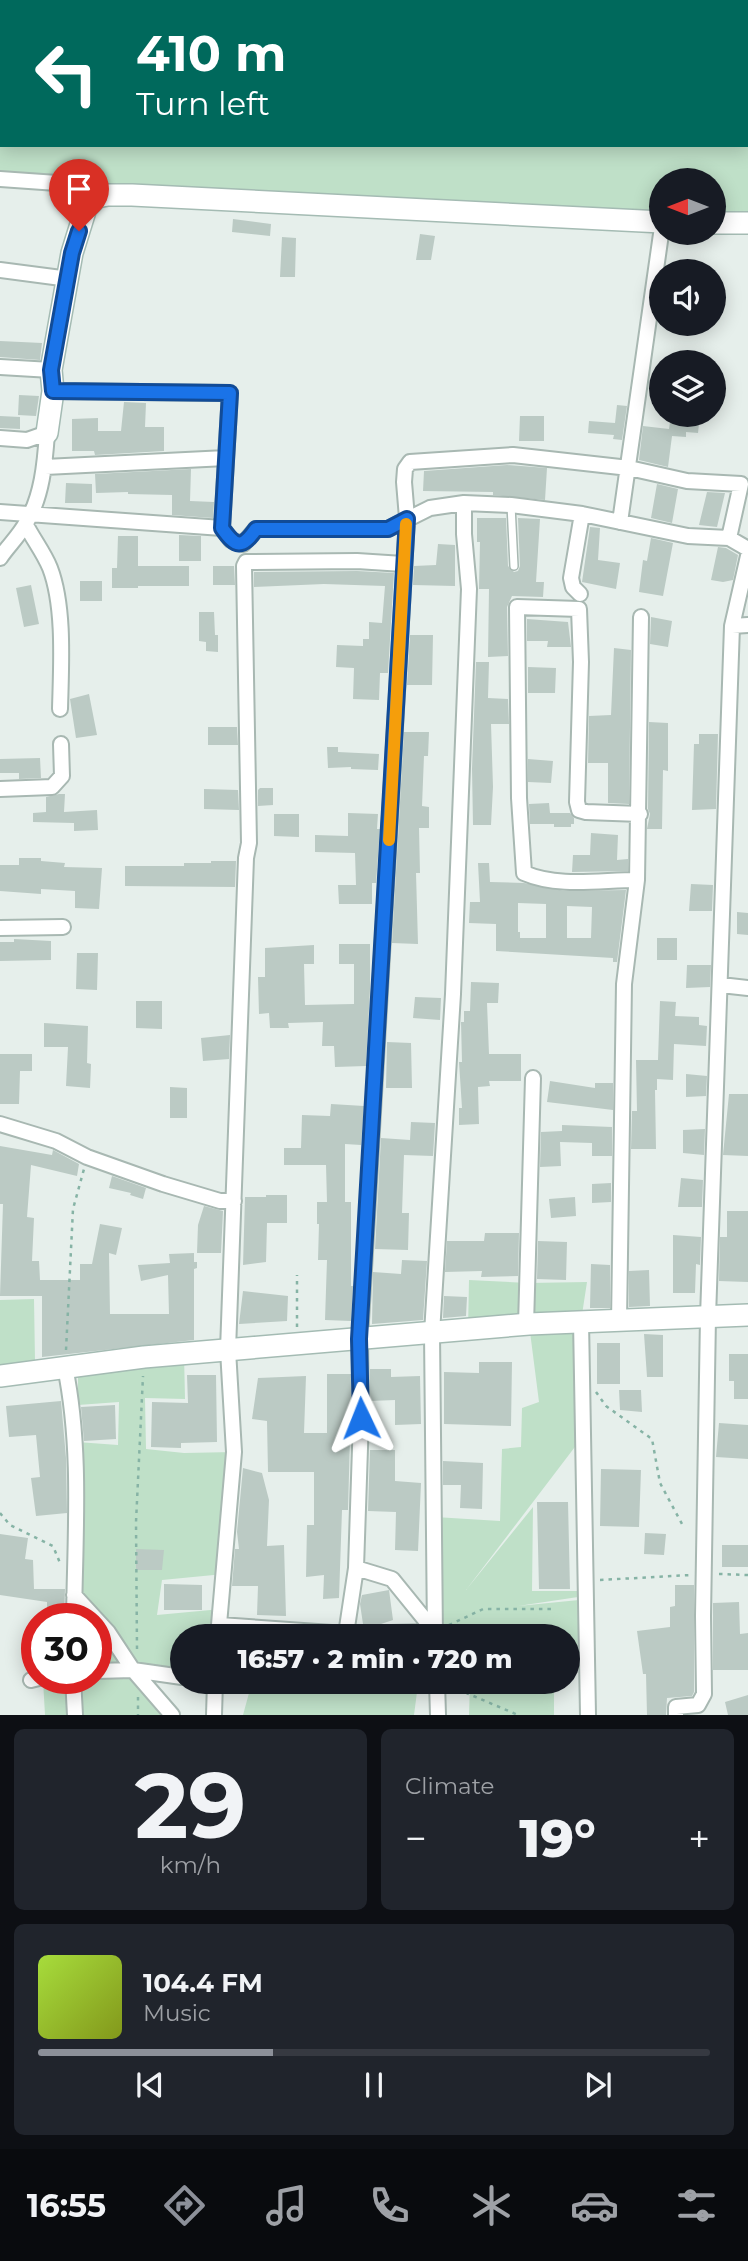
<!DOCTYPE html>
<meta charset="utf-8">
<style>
:root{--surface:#171b24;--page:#20242c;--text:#f1f3f6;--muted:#9ea1a6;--line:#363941;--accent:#8c9099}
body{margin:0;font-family:Montserrat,sans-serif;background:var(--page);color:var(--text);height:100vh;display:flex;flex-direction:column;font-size:26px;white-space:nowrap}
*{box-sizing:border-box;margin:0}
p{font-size:23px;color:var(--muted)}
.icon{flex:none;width:38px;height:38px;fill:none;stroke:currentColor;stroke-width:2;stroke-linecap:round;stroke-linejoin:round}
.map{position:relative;height:1715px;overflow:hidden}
.details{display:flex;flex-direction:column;gap:14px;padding:14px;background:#0d0f14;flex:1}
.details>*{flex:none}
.banner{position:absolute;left:0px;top:0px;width:749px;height:147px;box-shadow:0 4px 18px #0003;background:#00695c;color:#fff;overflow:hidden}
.needle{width:46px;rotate:270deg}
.tools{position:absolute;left:649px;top:168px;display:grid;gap:14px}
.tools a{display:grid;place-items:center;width:77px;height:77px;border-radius:50%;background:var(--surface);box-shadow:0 4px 18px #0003;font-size:35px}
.speed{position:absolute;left:21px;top:1603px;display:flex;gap:14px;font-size:35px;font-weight:700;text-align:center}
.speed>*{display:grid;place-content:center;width:91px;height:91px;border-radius:50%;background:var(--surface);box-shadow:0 4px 18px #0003;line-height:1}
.speed .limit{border:10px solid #d22;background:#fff;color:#111}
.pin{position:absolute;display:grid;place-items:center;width:60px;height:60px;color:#fff;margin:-72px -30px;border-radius:50% 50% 50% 0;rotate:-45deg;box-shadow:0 0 7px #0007}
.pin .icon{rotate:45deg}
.me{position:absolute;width:77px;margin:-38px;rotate:358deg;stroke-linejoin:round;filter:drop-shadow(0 0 5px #0008)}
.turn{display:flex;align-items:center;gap:24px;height:147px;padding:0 21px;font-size:32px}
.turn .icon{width:91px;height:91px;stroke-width:2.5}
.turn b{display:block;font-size:49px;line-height:60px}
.big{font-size:52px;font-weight:800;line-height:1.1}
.details .card{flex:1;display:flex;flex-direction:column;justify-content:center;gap:10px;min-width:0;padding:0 24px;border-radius:10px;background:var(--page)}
.details .dial{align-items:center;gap:0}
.dial b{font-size:91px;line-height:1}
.song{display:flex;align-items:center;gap:21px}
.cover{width:84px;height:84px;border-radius:10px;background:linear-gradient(135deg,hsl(80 70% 55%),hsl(70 70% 35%))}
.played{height:7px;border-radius:4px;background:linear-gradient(90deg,var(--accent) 35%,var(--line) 35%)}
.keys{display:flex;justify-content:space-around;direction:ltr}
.heat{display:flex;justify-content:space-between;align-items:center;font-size:38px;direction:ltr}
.details .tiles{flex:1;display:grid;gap:14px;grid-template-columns:1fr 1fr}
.card:last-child{grid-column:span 2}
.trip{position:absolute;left:170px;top:1624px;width:410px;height:70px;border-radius:35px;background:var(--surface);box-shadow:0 4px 18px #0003;font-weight:800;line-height:70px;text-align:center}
.dock{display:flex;height:112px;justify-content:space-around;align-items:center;background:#090b0e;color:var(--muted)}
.dock .icon{width:49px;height:49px}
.dock .active{color:var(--accent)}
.dock b{font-size:32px;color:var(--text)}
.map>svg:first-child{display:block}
.green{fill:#bfe0c8}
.building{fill:#bbcac4;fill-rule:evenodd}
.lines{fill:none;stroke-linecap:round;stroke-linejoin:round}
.lane-casing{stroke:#a8b8b2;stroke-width:10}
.street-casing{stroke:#a8b8b2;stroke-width:18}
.secondary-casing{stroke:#a4bbb3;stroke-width:24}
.path{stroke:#86b3a5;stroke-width:2.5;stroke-dasharray:3.5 5;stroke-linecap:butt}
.lane{stroke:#fff;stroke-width:7}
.street{stroke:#fff;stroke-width:14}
.secondary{stroke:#fff;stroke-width:21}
.route-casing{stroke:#114b97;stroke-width:18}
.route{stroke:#1a73e8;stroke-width:12}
.slow{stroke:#f59e0b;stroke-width:12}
</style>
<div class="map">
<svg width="748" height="1715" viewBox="0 0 748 1715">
<rect width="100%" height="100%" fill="#e6efeb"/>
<path class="green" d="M0 47 2 145H747L748 101V220L714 219V180H662L661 216 141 190 28 177 0 176Z
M469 1280 528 1283 587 1282 581 1321 584 1435 466 1590 533 1507 532 1591H578V1597L518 1606 579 1600 577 1664 567 1663V1636H435V1517L500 1521 502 1449 521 1447 522 1408 539 1402 529 1324 468 1330Z
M34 1299 35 1361 0 1367V1300Z
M184 1354 185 1399 145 1398 146 1449 184 1453 234 1452 224 1574 162 1580 157 1615 221 1609 218 1636H182V1677L138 1674 170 1715H45L43 1680 96 1678V1619H77V1442L118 1445 119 1402 78 1405V1365Z
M252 1682 417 1692 414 1715H243Z
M470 1682H554V1715H469Z"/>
<path class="building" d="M233 219 271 224 270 236 232 232Z
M420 234 435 236 431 260H416Z
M282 237 296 238 295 277H280Z
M0 341 42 343 40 360 0 357Z
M19 395 39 396 36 416 18 415Z
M124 402 146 403 145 427H164V451L95 455 94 451H72V419L98 418V431H121Z
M617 405 627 406 622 440 613 439 614 435 588 433 589 421 615 423Z
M671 415H700L698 433 686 432V437L672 436 668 467 639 460 643 426 669 429Z
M0 416 20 417V429L0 428Z
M520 416H544V441H519Z
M507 465 547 468 545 500 493 495V492L423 491 424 471Z
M191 469 190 501 214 502 213 518 172 515V495L128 494V492L96 493 95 474Z
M66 483 92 484V503H65Z
M657 484 678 489 672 523 651 518Z
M707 492 725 493 717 527 699 525Z
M477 518H506L508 566 514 572 518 571 520 566 518 518 540 519 536 582H544L543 597 512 596 507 607 508 656 488 657 489 589H479L480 542H477Z
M590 527 600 528 598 560 620 563 616 589 582 582Z
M179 535 201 536V561H179Z
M118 536H138V566H189V586H138V588H112V568H117Z
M651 538 673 543 663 596 639 592 643 560 647 561Z
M438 544 455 545V586L413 585 414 566 436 565Z
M718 547 726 548 738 555 733 580 723 582 711 580Z
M213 566H234L235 585H213Z
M357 571 394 573 388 673H380L379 700 353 699 354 668 336 667 337 645 363 646V639H369V622L382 623 385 586 324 584 254 587V572Z
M80 581H102V601H80Z
M31 585 39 624 24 627 16 588Z
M199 612H214L215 635H218V652L206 651V642L199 641Z
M651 617 672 621 668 647 650 644Z
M527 619 568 622 571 647H547L548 641H527Z
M410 635H433L432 685H407Z
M614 648 631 650 629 804 608 803V763H588L589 716 611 715Z
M476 662H489L488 698 508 699 509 724H491L493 787 491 825H473L472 769Z
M528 667 556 668 555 693H528Z
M89 694 97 735 76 738 70 699Z
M649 722 668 723V771L663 770 662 829H647L650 814 648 809Z
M208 727H237L238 745H208Z
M404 732H429L428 756H424L422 806 429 807V828H419L420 873H416L418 944 392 943Z
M699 734H718L716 809 692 810 694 744H699Z
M327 747H338V752L379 754 378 770 351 769V767L328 768Z
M40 758 41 778 19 779V773H0V759Z
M528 759 553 761 551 783 528 782Z
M260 788H273V805L258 806V790Z
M204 789 238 790 239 810 204 809Z
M59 794H65L64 812 97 810 98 830 74 831V823L33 822V813L46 812V797Z
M549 803 550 813H570L574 818V824H571V827H554V824H530L529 804Z
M348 813 378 814 377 829H380L376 883H372V904H339L338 885H356L355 853 315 852V835L348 836Z
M274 814H299V837L274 836Z
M591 833 618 835 617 860 628 859V871L572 872 573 855H590Z
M19 858H41V861L65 863 64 867 102 868 99 909 75 908V891L41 889V894L0 891V865H19Z
M211 861H236L235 887 125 886V866H184V863H211Z
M478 863H489L490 882 524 883 565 891 626 890 617 962H613V958L496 951V924L469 923 470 902H480ZM518 903 546 904V938H520V932H518ZM567 906 592 907 591 938H567Z
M691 884 713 885 712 911H689Z
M737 912 748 913V935L737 934Z
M657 938H677V960H657Z
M14 939 51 941V960L0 961V942H14Z
M339 944H370V989L366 1066 335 1067 334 1046H322L323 1022 288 1023 289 1028H270L269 1013 259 1014 258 977H265V948L314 945V964H304L305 1005 354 1004V964H339Z
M77 953H98L97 990 76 989Z
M687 965H711L710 987 686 988Z
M471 982 499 983 498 1003H487L489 1054H521V1081H489L490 1086 478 1087 479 1124 459 1125V1108H462L459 1062H462L461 1022H464V1011H470Z
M415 997 441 998 440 1020 413 1018Z
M136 1001H162V1029L136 1028Z
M660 1001 676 1002 675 1016 699 1017V1025L707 1026 706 1046 674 1044 673 1080 657 1079V1090H655L656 1149H631L632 1111H637L636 1060H658Z
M44 1023 88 1026 87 1063 91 1064 90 1088 66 1086 68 1047H44Z
M230 1035 229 1059 203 1061 201 1038Z
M387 1042 411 1043 412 1088H386Z
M0 1054H32V1071H20L19 1104H0Z
M686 1074 707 1076 706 1096 686 1097Z
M550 1081 595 1088V1083H613V1110L547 1102Z
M170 1087 187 1088V1118H170Z
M729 1094H748V1156L723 1155Z
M331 1104 364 1106 361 1145 345 1144V1202H351V1286H353L351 1321 325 1320 327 1260H318L319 1224H317V1202H327L326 1165H284V1148H301L302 1115 330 1116Z
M411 1122 435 1123 433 1156 404 1155 402 1213H409L408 1250 375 1249 381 1138 410 1140Z
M562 1125 612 1127V1156H592V1143L560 1142 561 1166 540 1167 541 1132 562 1131Z
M705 1129 704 1155 683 1153V1130Z
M0 1146 52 1155 53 1150 79 1164 77 1176 31 1165 27 1217 34 1218 32 1261H39L40 1280H80V1264H92L100 1224 122 1228 116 1255 109 1253 110 1314H169L168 1275 141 1281 138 1265 170 1263 169 1254 194 1253V1262H197V1268L194 1269V1340L42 1357V1296H0L3 1204H0Z
M112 1176 146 1188 143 1199 130 1195 131 1193 109 1188Z
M681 1178 703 1180 702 1207H678Z
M611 1183V1202L592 1203V1184Z
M266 1195H287V1223H267L266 1262 243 1265 245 1197H266Z
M575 1197 576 1216 551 1218 549 1199Z
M204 1206 223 1211 221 1253H197L198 1225Z
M727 1211H748V1282L719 1281 720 1237H727Z
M485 1233H519L518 1276 481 1277 482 1271 445 1272 447 1241H484Z
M673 1235 701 1237 700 1265 696 1264 695 1293H673Z
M538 1241 567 1242 566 1280 537 1279Z
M402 1260 427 1261 423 1320 372 1324 373 1272 401 1274Z
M591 1264 610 1265V1308H590Z
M649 1270 650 1306 629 1307V1271Z
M243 1291 288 1296 287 1321 239 1324Z
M444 1296 467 1297 466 1316 443 1318Z
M644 1334 663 1335V1377H647Z
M597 1343H620V1384H597Z
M729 1354H748V1399H734V1381H729Z
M479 1362H512L511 1426 444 1424V1372L479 1373Z
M370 1369H391V1377L420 1376 421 1424 395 1425V1400L370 1401Z
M327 1374H351V1402L348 1510H342L339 1598 323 1599 324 1575 306 1577 307 1525H314V1472H268L267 1421 252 1419 258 1378 306 1376 304 1433H327Z
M187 1375H216L217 1442 181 1443V1448L151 1447 152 1402 188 1403Z
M619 1390H641L642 1412 620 1410Z
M61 1401 66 1458 67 1513 36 1516 31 1478 40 1477 36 1435 9 1437 6 1406Z
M115 1405 116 1439 84 1441 81 1407Z
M719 1423 748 1425V1459L716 1457Z
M370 1450H395V1481L421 1483 418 1551 395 1550 396 1512 368 1511Z
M443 1461 483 1463 482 1509 460 1508 461 1485H443Z
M243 1468 262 1473 269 1500 267 1546 284 1545 286 1616 257 1615 258 1586H232L235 1549H239L237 1532Z
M601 1469 641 1470 639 1527 600 1526Z
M537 1502H568L570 1589H539Z
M645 1533 666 1534 664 1555 644 1554Z
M0 1534 28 1538 25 1559 33 1560 34 1589H65L64 1616H47V1602L0 1595Z
M722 1545H748V1567H722Z
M136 1549 164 1550 162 1570H136Z
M164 1584 202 1585V1610H164Z
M675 1585H694V1692L692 1696 667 1698 666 1715H647L646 1674H643L637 1631 670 1627V1607L675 1606Z
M389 1590 393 1620 381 1624H363L360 1604 362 1595Z
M739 1602 740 1634 748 1633V1670H713V1603Z
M748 1695V1715H728L725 1702Z"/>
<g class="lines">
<defs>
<path id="lane" d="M511 505 514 566"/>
<path id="street" d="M177 0V2
M0 43H2
M747 92H748
M0 179 57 183 97 197
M0 270 69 279
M0 367 51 370
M53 391 230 393 222 528
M0 438 27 440 47 433C45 463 42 497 26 523 19 536 8 546 0 558
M45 467 226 458
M0 512 222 528 231 540 243 544 256 529H388L430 508 464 503 511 505 582 514 688 536 729 538 748 549
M620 522 662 227
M26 525C33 539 44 553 50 568 65 607 61 667 60 709
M580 594 573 587 571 578 582 514
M732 626 748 625
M0 789 52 787 62 776 61 744
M637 880C600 880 559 888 524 873L519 798 517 607 579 609 581 662 577 802 579 810 586 812 640 814
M0 928 63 927
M721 985 748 988
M0 1124 56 1141 87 1157 163 1184 220 1201H234
M581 1321 588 1715
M619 1322 624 984 637 880 641 617
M526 1325 533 1078
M65 1367C82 1449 75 1536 74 1619
M356 1568 361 1418 360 1339 407 518 404 482 405 469 410 462 513 455 629 468 687 481 741 484 729 538
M74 1595 96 1619
M96 1619 108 1632 133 1670
M220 1625 346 1634 435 1632 392 1579 356 1568 346 1634
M218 1636 234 1452 228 1350 246 858 249 843 244 566 246 562 357 561 403 564
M435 1636 432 1333 453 994 469 589 464 534V503
M96 1671 133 1670
M73 1678 75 1715
M31 1680 39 1678
M437 1682 438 1715
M172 1715 133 1670 182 1677
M214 1715 215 1682
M676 1715V1707L698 1705 704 1694 703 1616 708 1317 732 626 748 556"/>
<path id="secondary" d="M714 223H748
M47 433 53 391 51 370 72 253 86 208 97 197 108 195H132L662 222
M0 1376 144 1357 529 1324 748 1315"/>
</defs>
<use href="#lane" class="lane-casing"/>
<use href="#street" class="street-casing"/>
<use href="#secondary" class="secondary-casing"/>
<path class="path" d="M297 1327V1275
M66 1350 73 1209 84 1169
M596 1392 606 1406 652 1439 660 1483 682 1524
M0 1513 10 1525 53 1546 60 1563
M719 1574 748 1575
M600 1580 691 1575
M449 1625 483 1609H554
M137 1649 136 1522 143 1376
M450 1686 518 1715
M138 1697V1715"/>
<use href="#lane" class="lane"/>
<use href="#street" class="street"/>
<use href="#secondary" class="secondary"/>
</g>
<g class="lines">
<defs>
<path id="route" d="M79 231 72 253 51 370 53 391 230 393 222 528C236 548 242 549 256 529H388L407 519 359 1339 361 1418"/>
</defs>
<use href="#route" class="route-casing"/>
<use href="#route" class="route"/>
<path class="slow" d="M389 840 406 524"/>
</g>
</svg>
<div class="tools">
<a><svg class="needle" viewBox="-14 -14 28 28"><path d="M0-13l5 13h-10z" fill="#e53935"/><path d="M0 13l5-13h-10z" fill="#9ea1a6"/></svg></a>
<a><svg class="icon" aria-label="sound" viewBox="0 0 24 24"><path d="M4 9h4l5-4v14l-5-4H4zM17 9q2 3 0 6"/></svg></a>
<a><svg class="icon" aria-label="layers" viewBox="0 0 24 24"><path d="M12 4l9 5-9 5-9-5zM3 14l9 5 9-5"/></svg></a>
</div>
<div class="speed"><div class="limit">30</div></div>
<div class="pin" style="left:79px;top:231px;background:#d93025"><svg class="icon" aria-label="arrive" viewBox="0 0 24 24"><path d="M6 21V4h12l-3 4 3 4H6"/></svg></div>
<svg class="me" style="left:361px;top:1418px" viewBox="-20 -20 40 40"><path d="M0-17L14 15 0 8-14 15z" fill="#1a73e8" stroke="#fff" stroke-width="4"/></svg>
<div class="trip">16:57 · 2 min · 720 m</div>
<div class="banner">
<div class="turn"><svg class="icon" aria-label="left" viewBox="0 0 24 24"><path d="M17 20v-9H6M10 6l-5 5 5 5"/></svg><div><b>410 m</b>Turn left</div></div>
</div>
</div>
<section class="details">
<div class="tiles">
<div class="card dial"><b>29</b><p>km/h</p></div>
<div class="card"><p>Climate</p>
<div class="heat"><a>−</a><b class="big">19°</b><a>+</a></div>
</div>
<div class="card">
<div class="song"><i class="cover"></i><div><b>104.4 FM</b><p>Music</p></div></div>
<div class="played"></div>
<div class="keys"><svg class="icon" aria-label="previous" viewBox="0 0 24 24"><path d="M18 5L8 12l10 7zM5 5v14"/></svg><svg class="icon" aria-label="pause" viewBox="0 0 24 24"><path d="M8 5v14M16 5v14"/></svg><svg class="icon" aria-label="next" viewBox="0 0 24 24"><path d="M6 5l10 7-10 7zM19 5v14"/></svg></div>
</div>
</div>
</section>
<nav class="dock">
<b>16:55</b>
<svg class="icon active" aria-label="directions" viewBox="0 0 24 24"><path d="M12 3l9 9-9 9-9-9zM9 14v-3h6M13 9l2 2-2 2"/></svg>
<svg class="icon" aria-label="music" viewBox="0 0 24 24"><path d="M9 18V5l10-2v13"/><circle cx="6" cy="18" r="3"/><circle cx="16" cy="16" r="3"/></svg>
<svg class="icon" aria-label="phone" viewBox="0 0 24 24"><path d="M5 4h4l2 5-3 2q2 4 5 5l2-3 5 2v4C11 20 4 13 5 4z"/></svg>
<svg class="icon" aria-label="climate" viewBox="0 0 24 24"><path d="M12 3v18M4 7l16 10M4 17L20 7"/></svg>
<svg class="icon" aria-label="car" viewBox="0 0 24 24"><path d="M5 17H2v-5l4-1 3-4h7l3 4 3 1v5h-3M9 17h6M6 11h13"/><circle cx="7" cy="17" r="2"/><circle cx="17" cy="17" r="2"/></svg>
<svg class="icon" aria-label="filters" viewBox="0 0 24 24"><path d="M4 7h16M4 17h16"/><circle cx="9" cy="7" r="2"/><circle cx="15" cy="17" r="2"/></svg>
</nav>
